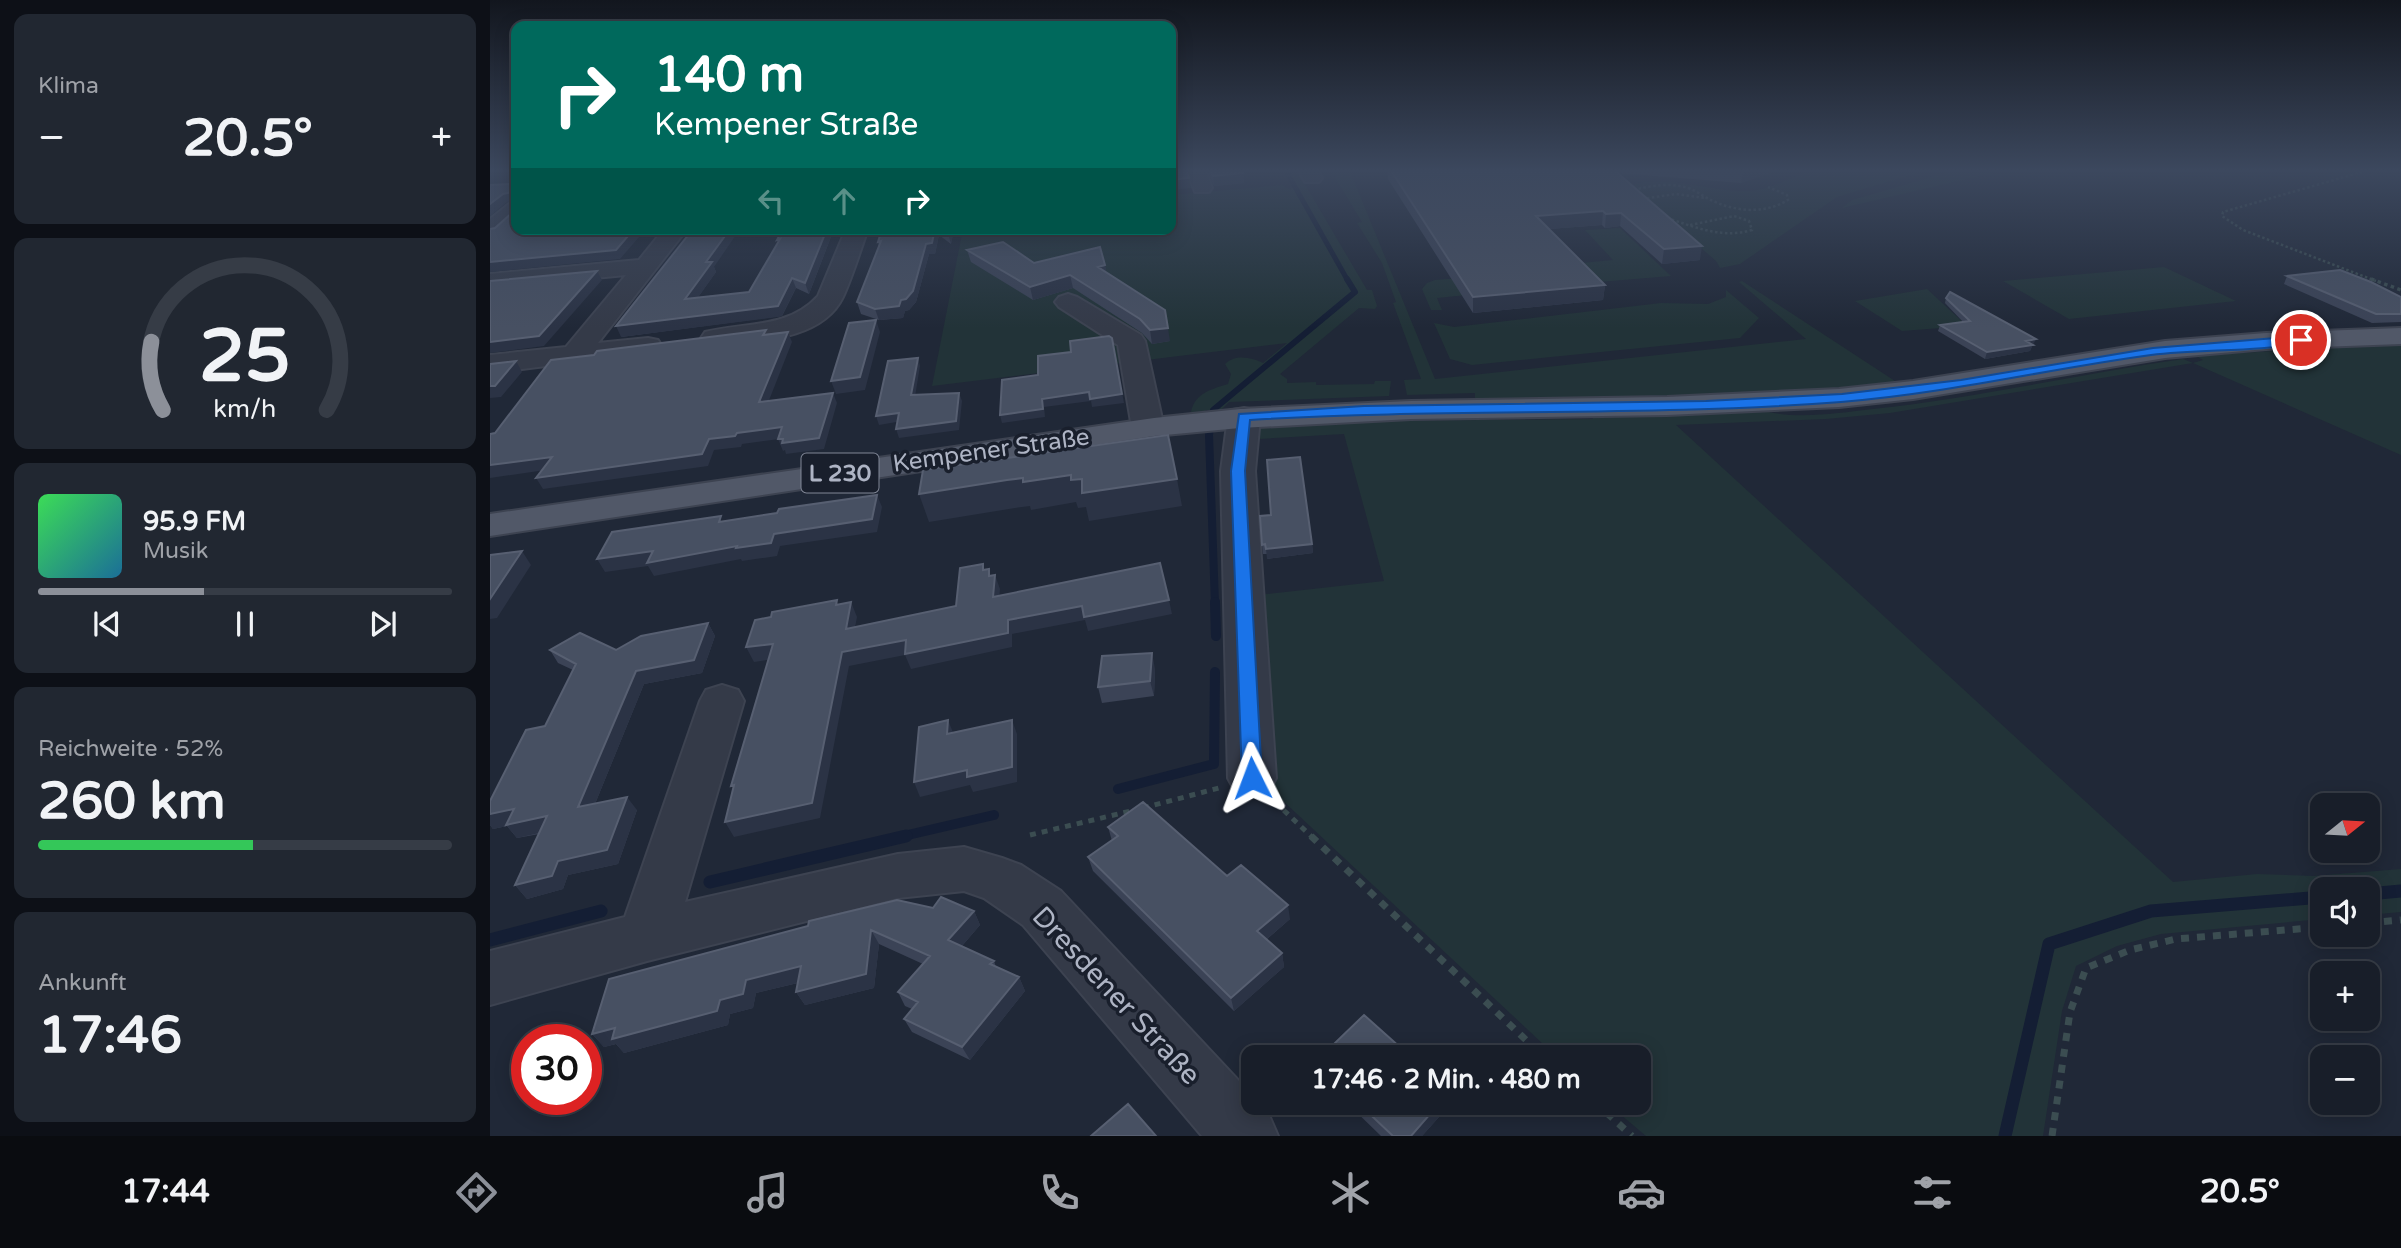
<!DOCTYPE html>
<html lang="de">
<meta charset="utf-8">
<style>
:root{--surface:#181e29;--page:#212731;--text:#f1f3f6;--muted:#9fa2a8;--line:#363c46;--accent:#8c9099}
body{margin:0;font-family:"Varela Round",sans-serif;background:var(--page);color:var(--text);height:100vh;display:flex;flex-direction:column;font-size:26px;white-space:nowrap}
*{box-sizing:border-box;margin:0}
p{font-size:23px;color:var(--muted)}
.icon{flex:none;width:38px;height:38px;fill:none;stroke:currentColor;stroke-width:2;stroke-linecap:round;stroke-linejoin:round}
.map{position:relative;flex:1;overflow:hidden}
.side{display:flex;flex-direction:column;gap:14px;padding:14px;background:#0d1017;width:490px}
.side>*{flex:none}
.guide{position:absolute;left:21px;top:21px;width:665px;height:214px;border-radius:14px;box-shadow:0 4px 18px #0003,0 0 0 2px var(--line);background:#00695c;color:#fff;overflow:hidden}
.needle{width:46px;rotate:72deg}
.tools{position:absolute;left:1820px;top:793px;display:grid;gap:14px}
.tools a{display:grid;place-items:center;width:70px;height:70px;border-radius:14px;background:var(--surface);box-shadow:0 4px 18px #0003,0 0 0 2px var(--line);font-size:35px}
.speed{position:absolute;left:21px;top:1024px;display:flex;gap:14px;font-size:35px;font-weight:700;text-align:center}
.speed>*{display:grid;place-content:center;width:91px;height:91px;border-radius:50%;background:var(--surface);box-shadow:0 4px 18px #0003,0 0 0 2px var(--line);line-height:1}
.speed .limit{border:10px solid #d22;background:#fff;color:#111}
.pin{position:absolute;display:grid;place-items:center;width:60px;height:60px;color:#fff;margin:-30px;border:4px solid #fff;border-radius:50%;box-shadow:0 2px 7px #0007}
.me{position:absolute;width:77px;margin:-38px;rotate:357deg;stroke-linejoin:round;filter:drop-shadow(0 0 5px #0008)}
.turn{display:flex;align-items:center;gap:24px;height:147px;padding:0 28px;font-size:32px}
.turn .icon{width:91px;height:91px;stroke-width:2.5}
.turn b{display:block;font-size:49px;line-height:60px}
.lanes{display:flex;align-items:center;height:66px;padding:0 28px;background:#0003;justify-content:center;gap:35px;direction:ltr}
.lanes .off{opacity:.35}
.big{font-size:52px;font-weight:700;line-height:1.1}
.side .card{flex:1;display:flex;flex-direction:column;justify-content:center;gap:10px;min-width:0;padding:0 24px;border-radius:14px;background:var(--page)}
.side .dial{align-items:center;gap:0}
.dial svg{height:182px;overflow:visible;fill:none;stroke:var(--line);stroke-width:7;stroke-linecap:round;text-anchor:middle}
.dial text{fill:var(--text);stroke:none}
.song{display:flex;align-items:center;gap:21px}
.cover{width:84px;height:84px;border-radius:10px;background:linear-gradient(135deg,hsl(130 70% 55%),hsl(200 70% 35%))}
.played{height:7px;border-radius:4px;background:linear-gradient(90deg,var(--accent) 40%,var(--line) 40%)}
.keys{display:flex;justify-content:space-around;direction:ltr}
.heat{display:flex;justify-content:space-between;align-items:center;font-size:38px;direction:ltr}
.charge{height:10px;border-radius:5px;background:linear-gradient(90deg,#34c759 52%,var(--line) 0)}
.trip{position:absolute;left:751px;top:1045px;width:410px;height:70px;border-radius:14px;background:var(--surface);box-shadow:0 4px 18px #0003,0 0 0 2px var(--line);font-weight:700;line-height:70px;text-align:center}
.menu{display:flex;height:112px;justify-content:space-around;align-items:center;background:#0a0c10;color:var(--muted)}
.menu .icon{width:49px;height:49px}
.menu .on{color:var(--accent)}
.menu b{font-size:32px;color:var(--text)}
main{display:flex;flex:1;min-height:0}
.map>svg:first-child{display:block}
.green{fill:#223338}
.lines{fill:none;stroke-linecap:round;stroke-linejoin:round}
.stream-far4{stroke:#141e34;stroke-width:5}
.stream-far3{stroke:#141e34;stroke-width:6}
.stream-far2{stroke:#141e34;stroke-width:8}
.stream-far1{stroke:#141e34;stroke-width:10}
.stream{stroke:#141e34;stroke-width:13}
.minor-casing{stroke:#3d4351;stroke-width:4}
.major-casing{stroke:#3d4351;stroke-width:4}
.path-far3{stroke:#3b4d51;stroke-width:2.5;stroke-dasharray:2.5 2.5;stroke-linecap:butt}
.path-far2{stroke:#3b4d51;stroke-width:3.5;stroke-dasharray:3.5 3.5;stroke-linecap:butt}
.path-far1{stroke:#3b4d51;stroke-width:5;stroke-dasharray:6 6;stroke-linecap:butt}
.path{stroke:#3b4d51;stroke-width:7;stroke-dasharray:8 8;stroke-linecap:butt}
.minor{fill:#343a48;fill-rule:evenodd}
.major{fill:#515868;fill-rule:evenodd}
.wall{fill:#3b4356}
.shaded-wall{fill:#2b3345}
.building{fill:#475062;stroke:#575f71;stroke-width:2}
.route{fill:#1a73e8;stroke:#114b97;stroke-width:2}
.labels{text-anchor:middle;stroke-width:7;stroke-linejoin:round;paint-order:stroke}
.shield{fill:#191f2c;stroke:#818796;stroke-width:2}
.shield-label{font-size:23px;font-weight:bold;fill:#aeb4c4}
.street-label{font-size:24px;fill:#aeb4c4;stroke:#191f2c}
.near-street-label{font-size:28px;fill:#aeb4c4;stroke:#191f2c}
</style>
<main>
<section class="side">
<div class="card"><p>Klima</p>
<div class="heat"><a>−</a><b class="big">20.5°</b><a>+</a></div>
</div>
<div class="card dial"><svg viewBox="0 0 100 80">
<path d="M14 69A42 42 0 1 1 86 69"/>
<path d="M14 69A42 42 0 0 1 9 39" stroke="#8c9099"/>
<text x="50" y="56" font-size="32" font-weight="700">25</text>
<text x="50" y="72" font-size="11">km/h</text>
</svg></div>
<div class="card">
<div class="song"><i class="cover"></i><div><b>95.9 FM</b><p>Musik</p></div></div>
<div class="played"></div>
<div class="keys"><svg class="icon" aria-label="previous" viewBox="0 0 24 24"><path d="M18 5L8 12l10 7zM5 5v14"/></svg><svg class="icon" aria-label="pause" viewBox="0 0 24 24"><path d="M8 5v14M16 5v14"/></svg><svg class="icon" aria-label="next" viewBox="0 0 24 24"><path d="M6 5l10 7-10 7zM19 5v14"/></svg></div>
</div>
<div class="card"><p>Reichweite · 52%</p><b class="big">260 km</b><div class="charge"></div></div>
<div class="card"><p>Ankunft</p><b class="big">17:46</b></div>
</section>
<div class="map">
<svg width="1911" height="1136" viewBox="0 0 1911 1136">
<rect width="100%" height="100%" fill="#202837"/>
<path class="green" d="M796 169H806L877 290H882L887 306 885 309 869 308 790 374 797 379V383L826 382V385L884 384 885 381H901L899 396 739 402 731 410H716L712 414 701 412C705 393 722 389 738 384L741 374 735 364C745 354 761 357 773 363L797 343 442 386 473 229H681V195L792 185 799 189 805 187Z
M840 169H859L945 379 1316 339 1249 282 1252 281 1408 383 1272 395 985 401V393L917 395 914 380 931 379 903 303 906 302 892 263 867 223 872 222Z
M1322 169H1441L1347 197 1250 264 1230 268 1226 261 1140 186C1172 172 1224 193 1259 191 1281 189 1301 178 1322 169Z
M1469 169H1520L1352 208 1362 200Z
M1130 228 1181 276 1109 282 1091 263 1123 260 1095 230Z
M1674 267 1746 301 1579 319 1513 281Z
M1022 274 1055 287 947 298 952 310H941L932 289 937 283 945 280Z
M1437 289 1477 326 1412 331 1365 301Z
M1236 290 1269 318 1250 338 982 365 960 359 944 323 964 327 1171 303 1218 304 1236 297Z
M1878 345H1911V455L1703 363 1400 413 1336 419 1186 425 1683 882 1767 874 1824 876 1911 869V912L1878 915V889H1832V919L1671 934 1627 946 1586 966 1572 1011 1553 1136H1156L1117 1103 1148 1102V1057H1067L791 799 778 784 759 596 894 581 854 434 769 439 765 427 888 421 1103 419 1101 415 1278 412C1311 419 1349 413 1383 409 1487 398 1590 374 1693 359L1703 363 1713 360 1706 356Z"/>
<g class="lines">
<path class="stream-far4" d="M795 169 858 281"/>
<path class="stream-far3" d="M721 422 723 410 865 292 857 279"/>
<path class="stream-far2" d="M721 420 719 435 725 604"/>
<path class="stream-far1" d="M725 602 726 636
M628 789 724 764 725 672
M409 837 504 815"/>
<path class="stream" d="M220 882 416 836
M1878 894 1911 891
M0 940 111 911
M1515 1136 1559 944 1661 911 1832 897"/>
<defs>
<path id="minor" d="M696 169H715L722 188 719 192H705Z
M808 169H827L832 178 829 182H815Z
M26 202V219L8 235 0 237V219L19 204Z
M174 229H197L108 343 158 338 168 340 172 346 168 352 0 373V355L76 347 136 275 0 288V274L149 260Z
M356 229H378C370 251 363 275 353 297 332 341 266 341 225 346L215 344 211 338 215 332C255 322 298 329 328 296Z
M578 294 587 297 651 335 655 341 674 428 669 435 658 437 647 435 642 428 628 345 569 307 565 302 569 297Z
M754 408 765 410 770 417 765 471 786 778 779 791 762 797 745 791 738 778 731 471 738 417 743 410Z
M232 685 248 690 254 701 195 902 408 854 474 847 512 858 531 865 571 891 763 1096V1102H769L778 1113 788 1136H712L533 925 494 898 474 891 408 898 157 961 0 1005V951L135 917 210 701 216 690Z"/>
<path id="major" d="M1911 328V344L1776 349 1675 358 1423 399 1349 407 1177 415 921 419 750 428 664 436 0 536V514L664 418 750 409 921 401 1177 397 1349 389 1423 381 1675 341 1776 333Z"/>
</defs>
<use href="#minor" class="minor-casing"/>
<use href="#major" class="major-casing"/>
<path class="path-far3" d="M1882 169 1733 212 1732 216 1753 230 1886 281
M1146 193 1148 189C1164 185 1182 183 1198 188 1207 191 1214 197 1223 201 1247 212 1275 214 1298 200L1297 195 1278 187
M1152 199 1186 194 1215 198
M1177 218C1205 227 1232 239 1262 230L1259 221 1244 216 1200 225"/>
<path class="path-far2" d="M1881 279 1911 290"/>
<path class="path-far1" d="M785 802 822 837
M653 808 729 788
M540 835 645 810"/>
<path class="path" d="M821 836 1054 1057
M1878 923 1911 920
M1105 1102 1142 1136
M1562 1136 1580 1012 1596 968 1640 950 1686 939 1832 927"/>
<use href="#minor" class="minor"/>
<use href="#major" class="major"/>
</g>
<path class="wall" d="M717 169H772L753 173 754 183 724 186Z
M897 169H1291L1251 183 1128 173 1210 260 1172 264 1130 226 1115 228 1112 225 1059 229 1115 285 1113 300 983 313 898 179Z
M293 229H344L319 294 306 288 292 316 131 337 224 267 226 272 208 297 259 292 288 242 287 240Z
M392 229H464L461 244 449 235 445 254H439L426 302 419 310 415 311 413 318 389 320 371 314 367 302 389 247 388 242Z
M477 250 544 263 615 265 616 273 680 341 662 344 652 333 583 288 543 300 481 262Z
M1797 276 1911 297V322L1882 323 1794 284Z
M1456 298 1544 345 1542 346 1540 351 1495 359 1448 331 1450 325 1473 322 1455 303Z
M822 544 823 553 777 559V554H773L772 545Z
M218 623 225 636 212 673 154 684 105 804 147 810 128 864 78 875 73 889 37 899 25 885 49 834 27 838 17 826 3 829 0 825V801L55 726 83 670 68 663 60 650H126Z
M665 669 664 696 612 703 608 687Z
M618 827 737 876 800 919 776 940 792 953 794 967 744 1011 603 871 598 857 622 841Z
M443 908 484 911 490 925 472 946 504 961 506 967 529 977 535 991 480 1060 422 1032 414 1019 422 1009 415 1006 408 992 433 964 389 944 384 988 315 1005 306 992 308 983 266 993 263 1008 240 1014 238 1025 134 1053 126 1044 114 1047 102 1034Z
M844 1044 921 1057H847L846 1056Z
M856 1102H946L949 1117 932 1136H891Z"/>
<path class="shaded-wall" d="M748 169H772L752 174 753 173 754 183 724 186 723 176Z
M1257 169H1291L1251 183 1253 170Z
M699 178 701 188 681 190V180Z
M23 192 26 200 17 202 0 216V204L13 194Z
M1113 211 1112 225 1046 230V216Z
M1131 213 1130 226 1115 228 1116 214Z
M144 229H156L130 259 0 272V262Z
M240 229H250L224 267 226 272 200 309 195 299 216 262Z
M337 229H344L319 294 315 283Z
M445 229H448L449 235 445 254H439L426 302 419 310 415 311 413 318 389 320 385 309 411 300 436 244Z
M459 229H464L461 244 458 234Z
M1212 246 1210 260 1172 264 1174 249Z
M615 265 617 277 608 267Z
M107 271 112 280 54 346 0 353V342Z
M580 275 583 288 543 300 540 287Z
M302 278 306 288 292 316 287 317 131 337 126 326 283 307Z
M1115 285 1113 300 983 313V297Z
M386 320 390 332 375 390 346 394 341 381Z
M678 328 680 341 662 344 660 330Z
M298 332 302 342 274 413 269 402Z
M622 338 634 403 602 407 601 401 554 407 555 417 512 423 510 415 552 399Z
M1546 339 1540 351 1495 359 1497 352 1536 341Z
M428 358 430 366 424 403 421 395Z
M26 361 32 372 11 397 0 398V386Z
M343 393 347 403 334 449 296 454 295 450 293 451 288 439Z
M469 393 472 401 469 430 409 438 406 429Z
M409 413 412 421 389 425 386 416Z
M292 427 297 438 252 444 251 447 224 450 218 466 53 489 46 478 247 433Z
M62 457 69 468 0 478V465Z
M581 475 592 479H687L692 506 599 521 596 507 588 508 586 502 541 510 540 506 525 508 439 522 429 494 517 480Z
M387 495 392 507 387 532 290 546 287 556 252 561 251 559 164 576 158 566 115 572 107 559 163 551 247 546 284 534Z
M822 544 823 553 777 559 776 549Z
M32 551 41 565 7 618 0 619V599Z
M505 575 510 589 508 611 503 597Z
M679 600 682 614 598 631 595 620 522 634V647L421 669 415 655 359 666 330 818 244 837 235 822 352 652 592 606Z
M361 602 367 617 362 643 356 629Z
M218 623 225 636 212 673 154 684 98 821 88 807 146 671Z
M283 644 290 658 264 662 256 647Z
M662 653 665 669 664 696 660 681Z
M458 720 464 735 457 734Z
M522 720 527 734V782L483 792 480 785 430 797 424 782Z
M137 797 147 810 128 864 78 875 73 889 37 899 25 885 68 861Z
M24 809 57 816 67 829 27 838 17 826 3 829 0 825V814Z
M798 905 800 919 770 945 767 931Z
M484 911 490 925 465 954 458 940Z
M381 930 389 944 384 988 315 1005 306 992Z
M792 953 794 967 744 1011 741 998Z
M311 966 320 980 266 993 263 1008 240 1014 238 1025 134 1053 126 1044 114 1047 102 1034 230 1000 256 980Z
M529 977 535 991 480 1060 472 1047Z
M948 1105 949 1117 932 1136H921Z"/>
<path class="building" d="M681 169H696L699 178 681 180Z
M720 169H751L753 173 723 176Z
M900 169H1123L1212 246 1174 249 1131 213 1116 214 1113 211 1046 216 1115 285 983 297Z
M26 181V229H144L126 250 0 262V229L5 228 23 212V192L13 194 0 204V185L22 184Z
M203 229H240L216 262H222L195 299 259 292 290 239 287 240 293 229H337L315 283 302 278 288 306 126 326Z
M392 229H445L442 243 436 244 423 291 416 299 411 300 409 306 385 309 367 302 391 241 388 242Z
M452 229H459L458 234Z
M513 242 544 263 610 247 615 265 608 267 675 310 678 328 660 330 650 319 580 275 540 287 477 250Z
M1850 270 1881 282 1911 297V314H1886L1797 276Z
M107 271 49 336 0 342V281Z
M1460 292 1546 339 1536 341 1543 345 1497 352 1450 325 1480 321 1456 298Z
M386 320 370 377 341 381 359 323Z
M276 330 273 335 298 332 269 402 343 393 329 438 292 443 293 439H288L292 427 247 433 245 436 219 439 212 454 46 478 62 457 0 465V434L5 433 61 360 104 355 107 351Z
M619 336 622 338 632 394 600 399 599 392 552 399 553 409 510 415 512 380 548 375V356L581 352 580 341Z
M428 358 421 395 469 393 466 421 406 429 409 413 386 416 398 361Z
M26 361 5 386H0V364Z
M678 435 687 479 592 493V479L581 480V475L533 482V478L517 480 429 494 433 470Z
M810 457 822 544 776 549 775 544 772 545 770 516 781 515 777 460Z
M387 495 382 519 284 534 281 543 246 548 247 546 157 563 163 551 107 559 122 532 231 516 229 522 287 513 289 509Z
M32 551 0 599V555Z
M670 563 679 600 594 617 592 606 518 620V633L415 654 416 640 352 652 322 803 235 822 244 785 241 786 283 644 256 647 265 620 281 617 282 612 347 600 346 605 361 602 356 629 466 606 470 568 493 564V570L499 569V576L505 575 503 597Z
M218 623 204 660 146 671 88 807 137 797 117 850 68 861 62 876 25 885 57 816 16 825 24 809 0 814V801L36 730 55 726 86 664 60 650 90 633 126 650 151 636Z
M662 653 660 681 608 687 612 656Z
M458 720 457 734 522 720V767L477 777V770L424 782 429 727Z
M653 802 737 876 751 865 798 905 767 931 792 953 741 998 598 857 628 836 618 827Z
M451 897 484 911 458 940 504 961 500 964 529 977 472 1047 414 1019 428 1002 408 992 440 956 381 930 376 974 306 992 311 966 256 980 253 994 230 1000 227 1011 122 1039 125 1028 102 1034 119 979 318 926 319 921 407 900 443 908Z
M874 1015 921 1057H858L844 1044Z
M867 1102H946L948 1105 921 1136H903Z
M638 1104 666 1136H601Z"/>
<linearGradient id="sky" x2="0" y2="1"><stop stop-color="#12161e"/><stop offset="0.52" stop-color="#3c485e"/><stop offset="1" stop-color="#3c485e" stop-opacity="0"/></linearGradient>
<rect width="1911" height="328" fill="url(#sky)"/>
<path class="route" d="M1811 336 1815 337V342C1765 353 1712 348 1661 355 1557 369 1455 394 1351 402 1154 417 957 408 760 420L755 471 772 778 769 783 762 786 755 783 752 778 741 471 749 414 874 406 1216 401 1352 394 1471 380 1663 348Z"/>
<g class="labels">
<rect class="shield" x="311.5" y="453.5" width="77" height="39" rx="5"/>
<g class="shield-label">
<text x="350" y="481">L 230</text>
</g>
<g class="street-label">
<text transform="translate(501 450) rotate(-8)" y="8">Kempener Straße</text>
</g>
<g class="near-street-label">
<text transform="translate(627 995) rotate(47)" y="10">Dresdener Straße</text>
</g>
</g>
</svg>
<div class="tools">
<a><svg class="needle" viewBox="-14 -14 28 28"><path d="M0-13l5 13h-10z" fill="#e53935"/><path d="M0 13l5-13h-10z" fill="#9fa2a8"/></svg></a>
<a><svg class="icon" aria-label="sound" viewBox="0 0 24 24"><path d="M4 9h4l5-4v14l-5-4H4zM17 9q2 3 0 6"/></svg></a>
<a>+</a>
<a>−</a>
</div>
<div class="speed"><div class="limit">30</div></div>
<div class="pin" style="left:1811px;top:340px;background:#d93025"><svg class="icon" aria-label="arrive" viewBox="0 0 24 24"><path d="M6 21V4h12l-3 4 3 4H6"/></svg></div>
<svg class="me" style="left:762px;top:778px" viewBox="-20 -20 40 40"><path d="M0-17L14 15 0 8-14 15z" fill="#1a73e8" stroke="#fff" stroke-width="4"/></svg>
<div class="trip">17:46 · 2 Min. · 480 m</div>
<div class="guide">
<div class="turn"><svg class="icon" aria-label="right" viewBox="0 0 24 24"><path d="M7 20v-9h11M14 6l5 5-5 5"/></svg><div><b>140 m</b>Kempener Straße</div></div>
<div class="lanes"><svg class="icon off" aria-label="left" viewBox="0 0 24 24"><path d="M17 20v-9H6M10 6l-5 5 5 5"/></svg><svg class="icon off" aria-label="ahead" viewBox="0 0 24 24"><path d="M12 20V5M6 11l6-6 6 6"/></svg><svg class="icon" aria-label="right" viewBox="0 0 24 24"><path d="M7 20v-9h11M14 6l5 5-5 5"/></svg></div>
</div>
</div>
</main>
<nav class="menu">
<b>17:44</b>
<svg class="icon on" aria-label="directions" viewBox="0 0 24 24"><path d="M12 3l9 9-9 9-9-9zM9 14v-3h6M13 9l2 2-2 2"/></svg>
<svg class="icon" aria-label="music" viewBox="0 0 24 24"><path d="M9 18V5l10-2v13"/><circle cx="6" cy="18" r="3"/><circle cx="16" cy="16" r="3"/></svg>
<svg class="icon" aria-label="phone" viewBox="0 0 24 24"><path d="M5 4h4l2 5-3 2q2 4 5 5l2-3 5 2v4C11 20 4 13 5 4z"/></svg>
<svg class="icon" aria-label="climate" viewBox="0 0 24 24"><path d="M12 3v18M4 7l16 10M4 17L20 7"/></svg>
<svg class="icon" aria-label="car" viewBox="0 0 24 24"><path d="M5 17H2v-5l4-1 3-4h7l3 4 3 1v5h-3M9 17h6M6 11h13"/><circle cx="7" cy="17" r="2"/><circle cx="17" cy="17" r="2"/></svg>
<svg class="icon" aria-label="filters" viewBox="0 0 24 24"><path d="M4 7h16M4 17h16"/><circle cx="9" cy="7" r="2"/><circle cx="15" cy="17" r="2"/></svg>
<b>20.5°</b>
</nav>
